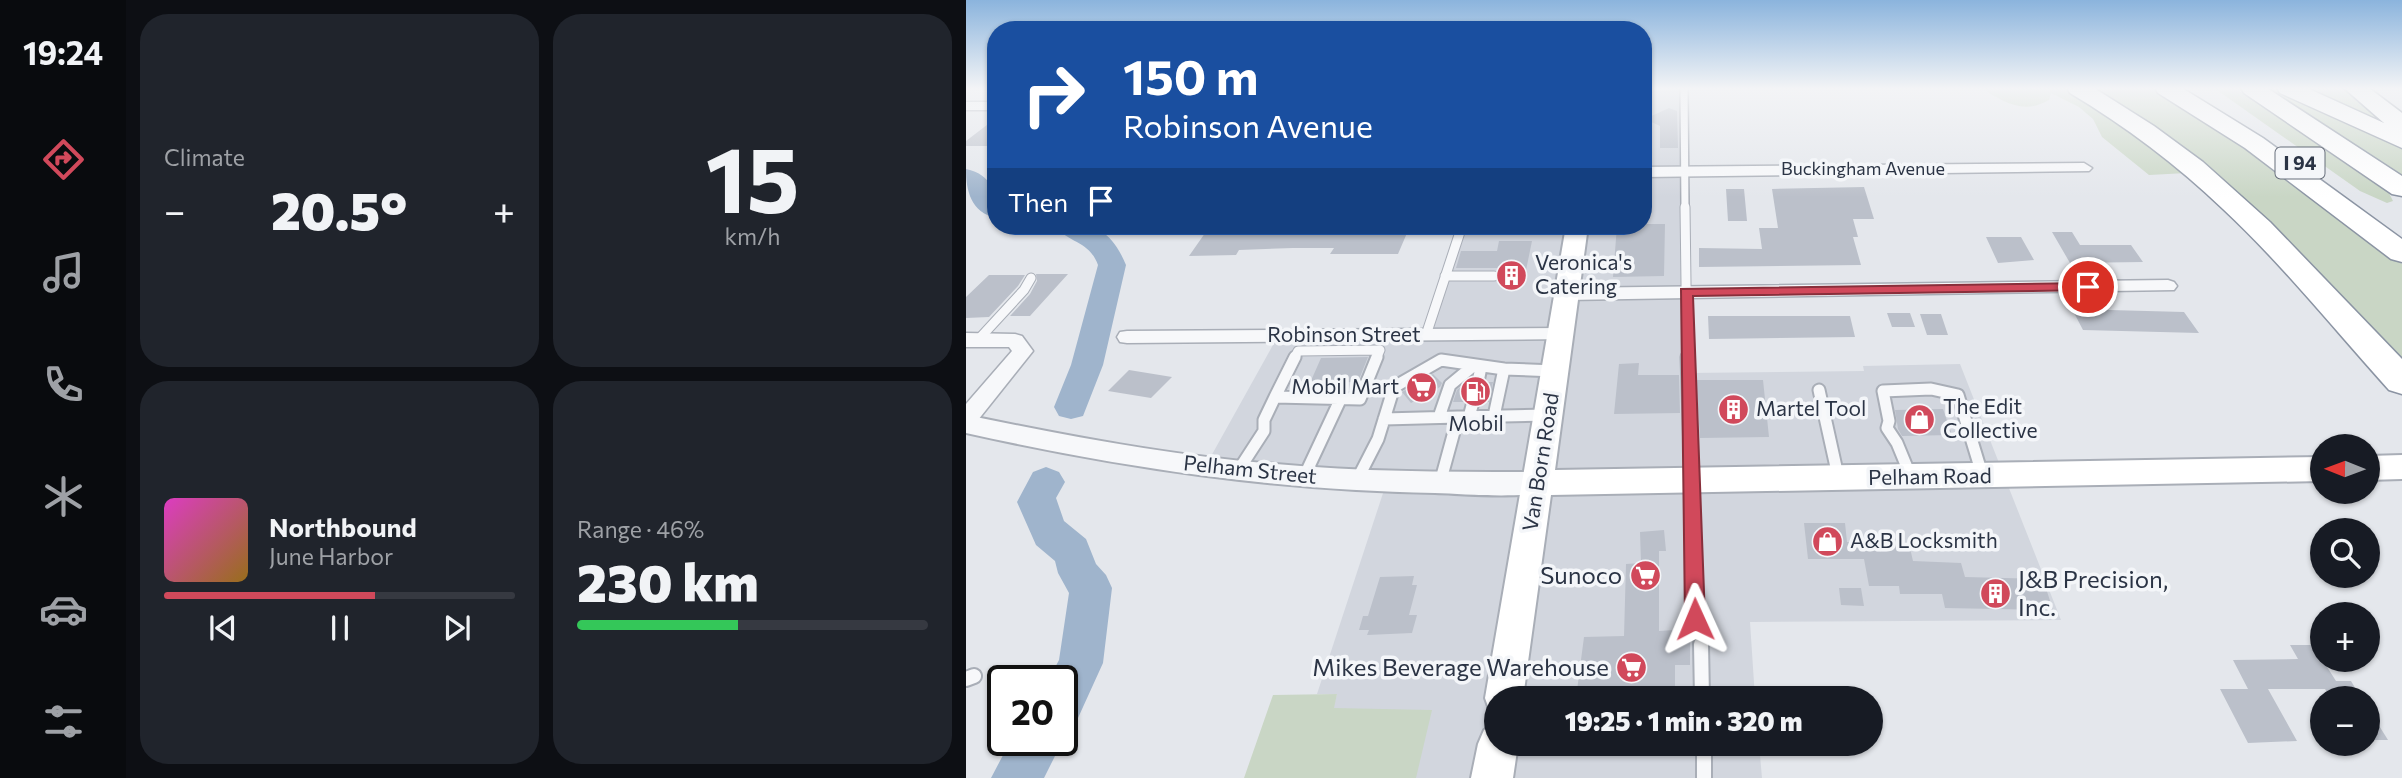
<!DOCTYPE html>
<meta charset="utf-8">
<style>
:root{--surface:#171b24;--page:#20242c;--text:#f1f3f6;--muted:#9ea1a6;--line:#363941;--accent:#d1495b}
body{margin:0;font-family:Commissioner,sans-serif;background:var(--page);color:var(--text);height:100vh;display:flex;flex-direction:column;font-size:26px;white-space:nowrap}
*{box-sizing:border-box;margin:0}
p{font-size:23px;color:var(--muted)}
.icon{flex:none;width:38px;height:38px;fill:none;stroke:currentColor;stroke-width:2;stroke-linecap:round;stroke-linejoin:round}
.map{position:relative;flex:1;overflow:hidden}
.details{display:flex;flex-direction:column;gap:14px;padding:14px;background:#0d0f14;width:840px}
.details>*{flex:none}
.hud{position:absolute;left:21px;top:21px;width:665px;height:214px;border-radius:28px;box-shadow:0 2px 5px #0004;background:#1a4fa0;color:#fff;overflow:hidden}
.needle{width:46px;rotate:271deg}
.tools{position:absolute;left:1344px;top:434px;display:grid;gap:14px}
.tools a{display:grid;place-items:center;width:70px;height:70px;border-radius:50%;background:var(--surface);box-shadow:0 2px 5px #0004;font-size:35px}
.speed{position:absolute;left:21px;top:665px;display:flex;gap:14px;font-size:35px;font-weight:700;text-align:center}
.speed>*{display:grid;place-content:center;width:91px;height:91px;border-radius:50%;background:var(--surface);box-shadow:0 2px 5px #0004;line-height:1}
.speed .limit{border:4px solid #111;border-radius:10px;background:#fff;color:#111}
.pin{position:absolute;display:grid;place-items:center;width:60px;height:60px;color:#fff;margin:-30px;border:4px solid #fff;border-radius:50%;box-shadow:0 2px 7px #0007}
.me{position:absolute;width:77px;margin:-38px;rotate:359deg;stroke-linejoin:round;filter:drop-shadow(0 0 5px #0008)}
.turn{display:flex;align-items:center;gap:24px;height:147px;padding:0 21px;font-size:32px}
.turn .icon{width:91px;height:91px;stroke-width:2.5}
.turn b{display:block;font-size:49px;line-height:60px}
.then{display:flex;align-items:center;height:66px;padding:0 21px;background:#0003;gap:14px;font-size:26px}
.big{font-size:52px;font-weight:800;line-height:1.1}
.details .tile{flex:1;display:flex;flex-direction:column;justify-content:center;gap:10px;min-width:0;padding:0 24px;border-radius:28px;background:var(--page)}
.details .dial{align-items:center;gap:0}
.dial b{font-size:91px;line-height:1}
.song{display:flex;align-items:center;gap:21px}
.cover{width:84px;height:84px;border-radius:10px;background:linear-gradient(135deg,hsl(310 70% 55%),hsl(40 70% 35%))}
.played{height:7px;border-radius:4px;background:linear-gradient(90deg,var(--accent) 60%,var(--line) 60%)}
.keys{display:flex;justify-content:space-around;direction:ltr}
.heat{display:flex;justify-content:space-between;align-items:center;font-size:38px;direction:ltr}
.charge{height:10px;border-radius:5px;background:linear-gradient(90deg,#34c759 46%,var(--line) 0)}
.details .tiles{flex:1;display:grid;gap:14px;grid-template-columns:repeat(2,1fr)}
.trip{position:absolute;left:518px;top:686px;width:399px;height:70px;border-radius:35px;background:var(--surface);box-shadow:0 2px 5px #0004;font-weight:800;line-height:70px;text-align:center}
main{display:flex;flex:1;min-height:0}
.dock{display:flex;flex-direction:column;width:126px;justify-content:space-around;align-items:center;background:#090b0e;color:var(--muted)}
.dock .icon{width:49px;height:49px}
.dock .selected{color:var(--accent)}
.dock b{font-size:32px;color:var(--text)}
.map>svg:first-child{display:block}
.built{fill:#d2d6de}
.green{fill:#c9d6c5}
.lines{fill:none;stroke-linecap:round;stroke-linejoin:round}
.river{fill:#9fb4cc;fill-rule:evenodd}
.building{fill:#bbc0ca}
.service-far3-casing{stroke:#a9aeb7;stroke-width:10}
.service-far2-casing{stroke:#a9aeb7;stroke-width:11}
.service-far1-casing{stroke:#a9aeb7;stroke-width:15}
.service-casing{stroke:#a9aeb7;stroke-width:18}
.minor-casing{stroke:#a9aeb7;stroke-width:3}
.tertiary-casing{stroke:#a9aeb7;stroke-width:4}
.secondary-casing{stroke:#a9aeb7;stroke-width:4}
.motorway-casing{stroke:#8b94a3;stroke-width:3}
.service-far3{stroke:#f7f8fa;stroke-width:7}
.service-far2{stroke:#f7f8fa;stroke-width:9}
.service-far1{stroke:#f7f8fa;stroke-width:11}
.service{stroke:#f7f8fa;stroke-width:14}
.minor{fill:#f7f8fa;fill-rule:evenodd}
.tertiary{fill:#f7f8fa;fill-rule:evenodd}
.secondary{fill:#fff;fill-rule:evenodd}
.motorway{fill:#fff;fill-rule:evenodd}
.route{fill:#d1495b;stroke:#882f3b;stroke-width:2}
.labels{text-anchor:middle;stroke-width:7;stroke-linejoin:round;paint-order:stroke}
.far-street-label{font-size:18px;fill:#2b3445;stroke:#f4f6f9}
.shield{fill:#f4f6f9;stroke:#676e7b;stroke-width:2}
.shield-label{font-size:19px;font-weight:bold;fill:#2b3445}
.poi-label{font-size:21px;fill:#2b3445;stroke:#f4f6f9;text-anchor:start}
.street-label{font-size:21px;fill:#2b3445;stroke:#f4f6f9}
.near-poi-label{font-size:24px;fill:#2b3445;stroke:#f4f6f9;text-anchor:end}
</style>
<main>
<nav class="dock">
<b>19:24</b>
<svg class="icon selected" aria-label="directions" viewBox="0 0 24 24"><path d="M12 3l9 9-9 9-9-9zM9 14v-3h6M13 9l2 2-2 2"/></svg>
<svg class="icon" aria-label="music" viewBox="0 0 24 24"><path d="M9 18V5l10-2v13"/><circle cx="6" cy="18" r="3"/><circle cx="16" cy="16" r="3"/></svg>
<svg class="icon" aria-label="phone" viewBox="0 0 24 24"><path d="M5 4h4l2 5-3 2q2 4 5 5l2-3 5 2v4C11 20 4 13 5 4z"/></svg>
<svg class="icon" aria-label="climate" viewBox="0 0 24 24"><path d="M12 3v18M4 7l16 10M4 17L20 7"/></svg>
<svg class="icon" aria-label="car" viewBox="0 0 24 24"><path d="M5 17H2v-5l4-1 3-4h7l3 4 3 1v5h-3M9 17h6M6 11h13"/><circle cx="7" cy="17" r="2"/><circle cx="17" cy="17" r="2"/></svg>
<svg class="icon" aria-label="filters" viewBox="0 0 24 24"><path d="M4 7h16M4 17h16"/><circle cx="9" cy="7" r="2"/><circle cx="15" cy="17" r="2"/></svg>
</nav>
<section class="details">
<div class="tiles">
<div class="tile"><p>Climate</p>
<div class="heat"><a>−</a><b class="big">20.5°</b><a>+</a></div>
</div>
<div class="tile dial"><b>15</b><p>km/h</p></div>
<div class="tile">
<div class="song"><i class="cover"></i><div><b>Northbound</b><p>June Harbor</p></div></div>
<div class="played"></div>
<div class="keys"><svg class="icon" aria-label="previous" viewBox="0 0 24 24"><path d="M18 5L8 12l10 7zM5 5v14"/></svg><svg class="icon" aria-label="pause" viewBox="0 0 24 24"><path d="M8 5v14M16 5v14"/></svg><svg class="icon" aria-label="next" viewBox="0 0 24 24"><path d="M6 5l10 7-10 7zM19 5v14"/></svg></div>
</div>
<div class="tile"><p>Range · 46%</p><b class="big">230 km</b><div class="charge"></div></div>
</div>
</section>
<div class="map">
<svg width="1436" height="778" viewBox="0 0 1436 778">
<rect width="100%" height="100%" fill="#e4e7ec"/>
<path class="built" d="M677 88H718L721 373 898 371 897 366 994 364 1095 620 784 622 789 698H530V744H793L796 778H449L367 708 371 694H351L421 481 239 467 312 336 460 335 496 226H677Z"/>
<path class="green" d="M1015 88H1098L1166 129 1221 173 1183 175 1136 137 1127 119 1113 107 1085 93 1083 100C1057 115 1038 102 1015 88Z
M1123 88H1191L1337 188 1436 264V368L1186 129Z
M1248 88H1269L1423 193 1427 201 1421 203 1394 191Z
M1302 88H1313L1436 142V176Z
M1332 88H1379L1431 133 1340 92Z
M371 694 368 708 466 710 450 778H278L307 695Z"/>
<g class="lines">
<path class="river" d="M0 169C27 175 30 193 30 218 5 212 0 191 0 169Z
M90 226C127 224 144 227 160 265L137 365 117 416 105 419 93 416 88 407 105 365 132 265C123 240 101 243 90 226Z
M80 467 93 472 99 482 90 498 98 521 120 539 130 564 140 575 146 588 137 663 112 718 96 725V681H82L93 660 103 593 92 573 89 561 70 545 51 502 67 472Z
M96 738 97 740 78 778H25L45 740Z"/>
</g>
<path class="building" d="M703 108 711 111 712 148H694V126L679 119Z
M30 118V142L24 146H0V141Z
M898 187 908 219H887L892 237H887L895 265 733 267V248L796 249 793 228H812L806 189Z
M760 189H778L781 221H762Z
M677 224H699L698 276 647 277 651 226Z
M244 226H444L432 254H364L368 248H327L273 250 270 255 223 256Z
M1086 232H1106L1114 245H1165L1177 262 1104 263Z
M1020 237H1055L1068 260 1032 263Z
M533 241H566L557 285H537L539 277H535L531 268H490L495 251H531Z
M70 274H102L64 316H44L64 294 71 281Z
M23 275H59L52 286 23 317 0 318V297Z
M1106 309 1218 312 1233 333 1117 330Z
M921 313H944L949 327H926Z
M954 314H975L982 335H961Z
M742 316H884L889 337 743 339Z
M402 357 392 382 344 383 355 358Z
M673 363 672 375H713L714 413 648 414 653 364Z
M163 370 206 377 185 398 142 391Z
M467 374 476 383 474 387 445 403 436 392Z
M730 380H797L803 437 734 438Z
M500 382H504L511 390 518 388 520 382H527L523 402H515L512 396 506 394 498 402H487L491 390Z
M977 409 986 435 936 436 932 429 929 410Z
M838 523H879L881 542 943 544 947 561 995 563 999 577 1077 579 1087 610 979 608 976 594H934L933 586H903L898 559H842Z
M698 530 700 551H693V631L724 629V665H709V698H610L618 637 658 636 660 564 675 563 674 532Z
M448 576 446 585H451L443 615H451L446 633 401 635 403 630H393L397 616H402L414 577Z
M873 588H895L898 606 875 605Z
M1324 645H1347L1370 681H1385L1395 698H1365L1359 689H1302L1331 741 1282 743 1254 689H1282L1267 660 1332 659Z
M1402 708 1422 740H1402Z"/>
<g class="lines">
<defs>
<path id="service-far3" d="M718 88 719 209"/>
<path id="service-far2" d="M719 207 721 359
M479 276H528
M460 335 496 226
M12 340 58 290 65 278
M328 359 332 351 414 350 410 359"/>
<path id="service-far1" d="M721 357 727 546
M512 382 515 367
M853 390 872 476
M309 397 394 399 411 357
M309 397 329 357
M528 416 538 369
M473 417 484 385 507 366
M503 417 507 402
M418 419 492 417
M272 471 298 431V420L309 397
M338 477 375 398
M945 477 931 443 921 428 923 421 917 391 965 389 992 395 1016 474
M391 480 412 439 428 387 475 360 538 369 589 371
M474 483 492 417 581 415"/>
<path id="service" d="M727 544 729 619
M735 644 736 698
M0 679 8 676
M738 744V778
M539 747 655 744"/>
<path id="minor" d="M0 102H30V110H0Z
M1118 163 1126 168 1123 171 677 177V167Z
M1202 280 1208 282 1211 286 1208 290 601 300 592 294 601 288Z
M595 328 602 329 605 334 602 339 161 343 154 342 151 337 154 332 161 331Z
M0 333 49 334 56 336 67 351 8 425 0 427V404L46 351 43 347H0Z"/>
<path id="tertiary" d="M0 415C103 436 206 456 310 464 397 472 484 472 571 472L581 475 585 483 581 491C554 499 499 494 469 493 307 490 158 468 0 433Z"/>
<path id="secondary" d="M600 226H622L589 470 1356 457V481L585 495 557 698H530V714L524 712 519 698Z
M1436 455V479L1402 480V456Z
M530 724V744H552L547 778H505L512 744 518 730Z"/>
<path id="motorway" d="M1101 88H1128L1188 126 1237 162 1304 222 1436 359V394L1423 390C1368 329 1317 265 1257 209 1210 164 1159 126 1104 93Z
M1189 88H1216L1297 138 1436 239V262L1425 259 1279 148 1192 93Z
M1275 88H1301L1436 176V196L1426 194 1278 93Z
M1311 88H1341L1418 123 1378 88H1403L1436 113V148L1314 93Z"/>
</defs>
<use href="#service-far3" class="service-far3-casing"/>
<use href="#service-far2" class="service-far2-casing"/>
<use href="#service-far1" class="service-far1-casing"/>
<use href="#service" class="service-casing"/>
<use href="#minor" class="minor-casing"/>
<use href="#tertiary" class="tertiary-casing"/>
<use href="#secondary" class="secondary-casing"/>
<use href="#motorway" class="motorway-casing"/>
<use href="#service-far3" class="service-far3"/>
<use href="#service-far2" class="service-far2"/>
<use href="#service-far1" class="service-far1"/>
<use href="#service" class="service"/>
<use href="#minor" class="minor"/>
<use href="#tertiary" class="tertiary"/>
<use href="#secondary" class="secondary"/>
<use href="#motorway" class="motorway"/>
</g>
<linearGradient id="sky" x2="0" y2="1"><stop stop-color="#8bb4dd"/><stop offset="0.45" stop-color="#f3f4f6"/><stop offset="1" stop-color="#f3f4f6" stop-opacity="0"/></linearGradient>
<rect width="1436" height="197" fill="url(#sky)"/>
<path class="route" d="M1122 283 1129 287 1127 290 727 296 739 619 736 625 729 628 722 625 719 619 715 289Z"/>
<defs>
<symbol id="building-disc" viewBox="-11 -11 22 22"><circle r="9.5" fill="#d1495b" stroke="#f4f6f9"/><path d="M-4-6H4V6H1V3H-1V6H-4ZM-2.5-4.3h1.7v1.8h-1.7ZM.8-4.3h1.7v1.8H.8ZM-2.5-1h1.7V.8h-1.7ZM.8-1h1.7V.8H.8Z" fill="#fff"/></symbol>
<symbol id="supermarket-disc" viewBox="-11 -11 22 22"><circle r="9.5" fill="#d1495b" stroke="#f4f6f9"/><path d="M-6-5.5h2.5l.6 2H6L4.5 2H-2.5L-4.4-4H-6ZM-1.5 3.2a1.3 1.3 0 1 0 .1 0ZM3 3.2a1.3 1.3 0 1 0 .1 0Z" fill="#fff"/></symbol>
<symbol id="fuel-disc" viewBox="-11 -11 22 22"><circle r="9.5" fill="#d1495b" stroke="#f4f6f9"/><path d="M-5.5-6h7V0h2V4h1.3V-2.5L3-4.5l.8-.8L6-3V5H2.5V1h-1V6h-7ZM-4.2-4.7v3.2H.2V-4.7Z" fill="#fff"/></symbol>
<symbol id="shop-disc" viewBox="-11 -11 22 22"><circle r="9.5" fill="#d1495b" stroke="#f4f6f9"/><path d="M-5-2.5h2.3a2.7 3.5 0 0 1 5.4 0H5L5.5 6h-11ZM-1.5-2.5h3a1.5 2.3 0 0 0-3 0Z" fill="#fff"/></symbol>
</defs>
<g fill-rule="evenodd">
<use href="#building-disc" x="528" y="258" width="35" height="35"/>
<use href="#supermarket-disc" x="438" y="370" width="35" height="35"/>
<use href="#fuel-disc" x="492" y="374" width="35" height="35"/>
<use href="#building-disc" x="750" y="392" width="35" height="35"/>
<use href="#shop-disc" x="936" y="402" width="35" height="35"/>
<use href="#shop-disc" x="844" y="524" width="35" height="35"/>
<use href="#supermarket-disc" x="662" y="558" width="35" height="35"/>
<use href="#building-disc" x="1012" y="576" width="35" height="35"/>
<use href="#supermarket-disc" x="648" y="650" width="35" height="35"/>
</g>
<g class="labels">
<g class="far-street-label">
<text x="897" y="175">Buckingham Avenue</text>
</g>
<rect class="shield" x="1309.5" y="147.5" width="49" height="31" rx="5"/>
<g class="shield-label">
<text x="1334" y="170">I 94</text>
</g>
<g class="poi-label">
<text x="569" y="270">Veronica's<tspan x="569" dy="24">Catering</tspan></text>
<text x="433" y="394" text-anchor="end">Mobil Mart</text>
<text x="977" y="414">The Edit<tspan x="977" dy="24">Collective</tspan></text>
<text x="790" y="416">Martel Tool</text>
<text x="510" y="431" text-anchor="middle">Mobil</text>
<text x="884" y="548">A&amp;B Locksmith</text>
</g>
<g class="street-label">
<text x="378" y="342">Robinson Street</text>
<text transform="translate(575 462) rotate(-81)" y="7">Van Born Road</text>
<text transform="translate(284 470) rotate(6)" y="7">Pelham Street</text>
<text transform="translate(964 477) rotate(-1)" y="7">Pelham Road</text>
</g>
<g class="near-poi-label">
<text x="656" y="584">Sunoco</text>
<text x="1052" y="588" text-anchor="start">J&amp;B Precision,<tspan x="1052" dy="28">Inc.</tspan></text>
<text x="643" y="676">Mikes Beverage Warehouse</text>
</g>
</g>
</svg>
<div class="tools">
<a><svg class="needle" viewBox="-14 -14 28 28"><path d="M0-13l5 13h-10z" fill="#e53935"/><path d="M0 13l5-13h-10z" fill="#9ea1a6"/></svg></a>
<a><svg class="icon" aria-label="search" viewBox="0 0 24 24"><circle cx="10" cy="10" r="6"/><path d="M15 15l6 6"/></svg></a>
<a>+</a>
<a>−</a>
</div>
<div class="speed"><div class="limit">20</div></div>
<div class="pin" style="left:1122px;top:287px;background:#d93025"><svg class="icon" aria-label="arrive" viewBox="0 0 24 24"><path d="M6 21V4h12l-3 4 3 4H6"/></svg></div>
<svg class="me" style="left:729px;top:619px" viewBox="-20 -20 40 40"><path d="M0-17L14 15 0 8-14 15z" fill="#d1495b" stroke="#fff" stroke-width="4"/></svg>
<div class="trip">19:25 · 1 min · 320 m</div>
<div class="hud">
<div class="turn"><svg class="icon" aria-label="right" viewBox="0 0 24 24"><path d="M7 20v-9h11M14 6l5 5-5 5"/></svg><div><b>150 m</b>Robinson Avenue</div></div>
<div class="then">Then<svg class="icon" aria-label="arrive" viewBox="0 0 24 24"><path d="M6 21V4h12l-3 4 3 4H6"/></svg></div>
</div>
</div>
</main>
